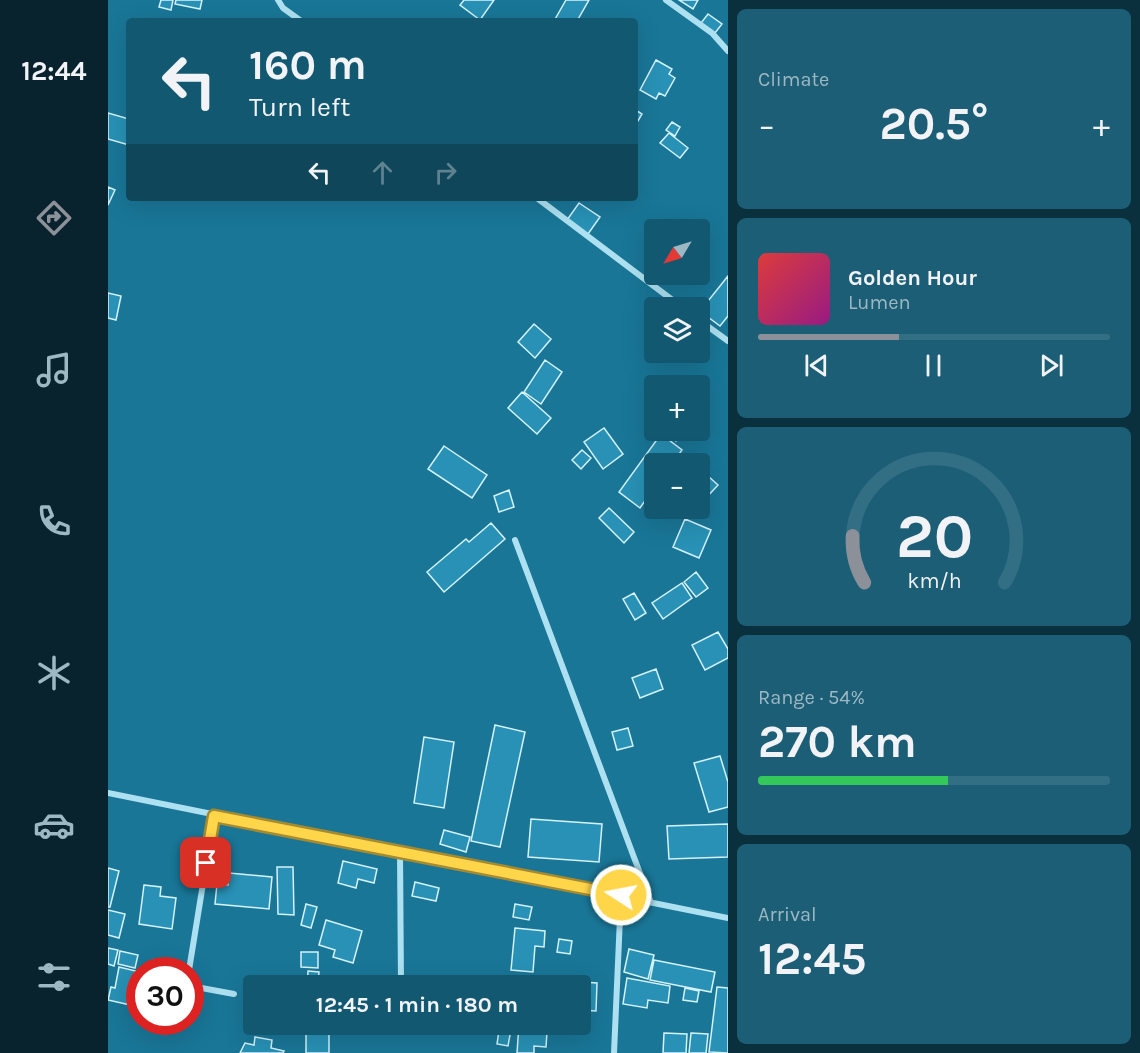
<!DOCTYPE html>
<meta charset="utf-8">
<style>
:root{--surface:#135871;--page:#1c5e76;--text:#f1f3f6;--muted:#9db8c3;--line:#326e84;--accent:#8c9099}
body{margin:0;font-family:Karla,sans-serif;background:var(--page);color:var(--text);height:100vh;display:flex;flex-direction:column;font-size:22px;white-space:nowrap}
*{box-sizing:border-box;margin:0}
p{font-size:20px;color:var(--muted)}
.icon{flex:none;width:33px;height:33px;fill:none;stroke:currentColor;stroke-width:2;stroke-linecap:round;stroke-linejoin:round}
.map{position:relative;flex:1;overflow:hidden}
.sheet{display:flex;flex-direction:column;gap:9px;padding:9px;background:#0a303e;width:412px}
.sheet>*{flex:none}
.top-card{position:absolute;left:18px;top:18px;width:512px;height:183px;border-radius:6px;box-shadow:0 6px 24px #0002;background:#135871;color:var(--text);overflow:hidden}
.needle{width:39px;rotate:232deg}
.controls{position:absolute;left:536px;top:219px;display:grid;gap:12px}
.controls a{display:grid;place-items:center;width:66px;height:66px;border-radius:6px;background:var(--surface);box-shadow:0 6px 24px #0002;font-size:30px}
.speed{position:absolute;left:18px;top:957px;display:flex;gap:12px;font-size:30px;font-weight:700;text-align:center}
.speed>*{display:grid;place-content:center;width:78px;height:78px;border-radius:50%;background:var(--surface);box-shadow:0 6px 24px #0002;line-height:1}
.speed .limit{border:9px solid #d22;background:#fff;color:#111}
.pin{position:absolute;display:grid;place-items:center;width:51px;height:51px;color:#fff;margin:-26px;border-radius:12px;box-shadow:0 3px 9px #0006}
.me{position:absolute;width:66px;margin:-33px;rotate:281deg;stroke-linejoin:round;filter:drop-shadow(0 0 4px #0008)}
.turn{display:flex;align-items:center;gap:21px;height:126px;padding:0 24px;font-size:27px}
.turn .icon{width:78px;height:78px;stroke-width:2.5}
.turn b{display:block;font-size:42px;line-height:51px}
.lanes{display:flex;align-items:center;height:57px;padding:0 24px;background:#0003;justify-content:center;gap:30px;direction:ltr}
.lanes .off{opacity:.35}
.big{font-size:45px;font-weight:700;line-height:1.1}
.sheet .widget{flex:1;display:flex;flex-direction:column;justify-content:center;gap:9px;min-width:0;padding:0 21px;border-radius:9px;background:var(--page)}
.sheet .dial{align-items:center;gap:0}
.dial svg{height:156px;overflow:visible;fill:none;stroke:var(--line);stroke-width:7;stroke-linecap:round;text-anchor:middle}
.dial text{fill:var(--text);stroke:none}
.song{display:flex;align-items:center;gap:18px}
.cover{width:72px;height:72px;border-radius:9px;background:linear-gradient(135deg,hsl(0 70% 55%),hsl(310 70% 35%))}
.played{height:6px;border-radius:3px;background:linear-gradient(90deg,var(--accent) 40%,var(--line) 40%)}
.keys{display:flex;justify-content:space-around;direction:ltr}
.heat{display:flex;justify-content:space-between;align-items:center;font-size:33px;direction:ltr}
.charge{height:9px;border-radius:4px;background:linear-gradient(90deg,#34c759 54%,var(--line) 0)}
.trip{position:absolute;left:135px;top:975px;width:348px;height:60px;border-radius:6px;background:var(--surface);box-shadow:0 6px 24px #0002;font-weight:700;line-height:60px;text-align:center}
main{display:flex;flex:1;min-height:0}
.tab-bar{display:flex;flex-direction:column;width:108px;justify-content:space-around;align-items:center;background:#08232d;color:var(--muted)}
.tab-bar .icon{width:42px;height:42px}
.tab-bar .current{color:var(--accent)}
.tab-bar b{font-size:27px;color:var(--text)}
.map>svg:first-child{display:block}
.building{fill:#2891b5;stroke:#d4f2fb;stroke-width:1.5}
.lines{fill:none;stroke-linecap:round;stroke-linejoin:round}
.minor{stroke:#ade0f1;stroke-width:6}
.route-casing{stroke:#a68a30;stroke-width:15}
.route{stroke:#ffd54a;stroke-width:10}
</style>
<main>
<nav class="tab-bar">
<b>12:44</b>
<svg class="icon current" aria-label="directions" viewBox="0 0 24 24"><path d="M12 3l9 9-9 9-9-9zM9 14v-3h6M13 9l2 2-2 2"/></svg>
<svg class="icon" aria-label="music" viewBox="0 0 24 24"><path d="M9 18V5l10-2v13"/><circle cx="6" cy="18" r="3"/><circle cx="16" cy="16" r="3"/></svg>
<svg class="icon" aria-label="phone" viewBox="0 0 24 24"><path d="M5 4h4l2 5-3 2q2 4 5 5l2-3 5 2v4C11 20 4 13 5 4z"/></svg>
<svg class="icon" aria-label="climate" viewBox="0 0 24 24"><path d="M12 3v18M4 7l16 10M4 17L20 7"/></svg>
<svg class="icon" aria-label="car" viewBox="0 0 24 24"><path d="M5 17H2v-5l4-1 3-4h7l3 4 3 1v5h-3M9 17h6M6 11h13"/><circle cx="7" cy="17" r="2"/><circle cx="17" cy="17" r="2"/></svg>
<svg class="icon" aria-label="filters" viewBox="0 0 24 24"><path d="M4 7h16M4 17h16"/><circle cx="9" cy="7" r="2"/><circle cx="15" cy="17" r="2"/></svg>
</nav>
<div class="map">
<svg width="620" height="1053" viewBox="0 0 620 1053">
<rect width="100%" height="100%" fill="#197697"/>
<path class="building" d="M53 0H65L63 10 51 7Z
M68 0H94L92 9 67 4Z
M356 0H386L372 20 352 5Z
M458 0H481L469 21H446Z
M571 0H590L585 9Z
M600 14 614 24 607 33 593 23Z
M548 60 564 69 561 74 567 78 557 96 551 93 548 99 532 90Z
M526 109 534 114 527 126 526 125Z
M0 113 21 119V145L0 139Z
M564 122 572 127 567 136 558 130Z
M561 133 580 148 572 158 552 143Z
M0 187 7 190 0 205Z
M471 203 492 217 480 234 459 220Z
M620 276V316L612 326 592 311Z
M0 293 13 296 8 320 0 318Z
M426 324 443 339 427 358 410 342Z
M437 360 454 372 433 404 416 392Z
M414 392 443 418 429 434 400 408Z
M496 428 515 454 495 469 476 442Z
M557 430H579L568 441Z
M553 434 574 450 564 464H546V488L532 508 511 492Z
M336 446 379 475 364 498 320 469Z
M474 450 483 458 473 469 464 460Z
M591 468 610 485 598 498 594 494 591 497Z
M401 490 406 507 391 512 386 496Z
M501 508 526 532 516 543 491 518Z
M577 519 603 530 591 558 565 547Z
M383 523 397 539 336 592 319 572 358 539 361 542Z
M588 572 600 588 588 597 576 582Z
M574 583 584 598 555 619 544 603Z
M526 593 538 613 527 620 515 599Z
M610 632 620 649V658L597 670 584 645Z
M548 669 555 689 532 698 524 678Z
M387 725 417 732 392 847 363 841Z
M520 728 525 746 509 750 504 732Z
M316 737 346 742 336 808 306 803Z
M612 756 620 782V807L601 812 586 763Z
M423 819 494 824 491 862 420 857Z
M620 824V857L561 859 559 826Z
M336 830 362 837 358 852 332 844Z
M235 861 269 869 266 883 250 879 248 888 230 883Z
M169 867H185L186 915 170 914Z
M0 868 11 871 2 907H0Z
M121 873 164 877 161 909 107 904 109 884 120 885Z
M307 882 331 888 328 901 304 896Z
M36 885 53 887 52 896 68 898 64 929 31 924Z
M198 904 209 907 203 928 193 925Z
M407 904 424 907 421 920 405 917Z
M0 910 17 914 11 938 0 935Z
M218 920 254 931 245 963 225 957 227 950 211 945Z
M407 928 437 931 436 947 427 946 425 972 403 970Z
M451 939 464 941 462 954 449 952Z
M0 948 10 950 6 966 0 964Z
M521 949 546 955 540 979 516 972Z
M12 951 30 955 27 968 10 964Z
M193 952H210V968L193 967Z
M45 960 67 965 66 970H43Z
M546 960 607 972 603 992 542 980Z
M11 967 32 972V998L29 997 27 1006 0 1000 3 987 7 988Z
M200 971 211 972 210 986H199Z
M519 978 562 986 560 1003 540 1000 539 1008 515 1004Z
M429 979 489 983 488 1011 472 1010V986H429Z
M609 987 620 988V1053L601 1052Z
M577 988 591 991 589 1002 575 1000Z
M143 993 146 994V1012L139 1011Z
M198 1024H221V1053H198Z
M392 1024H404L400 1046 389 1044Z
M411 1024 428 1025 427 1031 439 1032 438 1047 426 1046V1053H409Z
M556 1033 579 1034 578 1053H555Z
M583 1033 600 1034 598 1053H581Z
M147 1037 164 1040 163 1048 176 1051 175 1053H132L137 1043 146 1045Z"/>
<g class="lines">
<path class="minor" d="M170 0 175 8 193 21
M558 0 604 33 620 51
M429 198 575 308
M591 320 620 341
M407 540 542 900
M0 793 620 918
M292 852 293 986
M81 970 106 816
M82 981 88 987 126 994
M506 1053 513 895"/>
</g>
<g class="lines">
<defs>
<path id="route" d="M98 863 106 816 513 895"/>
</defs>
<use href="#route" class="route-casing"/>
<use href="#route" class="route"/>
</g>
</svg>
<div class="controls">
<a><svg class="needle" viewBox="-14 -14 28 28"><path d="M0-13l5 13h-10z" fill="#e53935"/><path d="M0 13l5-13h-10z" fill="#9db8c3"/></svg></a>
<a><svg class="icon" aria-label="layers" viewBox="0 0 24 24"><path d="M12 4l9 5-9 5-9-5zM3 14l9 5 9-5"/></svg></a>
<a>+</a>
<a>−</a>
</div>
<div class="speed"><div class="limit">30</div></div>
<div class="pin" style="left:98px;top:863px;background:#d93025"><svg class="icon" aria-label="arrive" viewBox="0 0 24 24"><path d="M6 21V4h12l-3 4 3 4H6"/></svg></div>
<svg class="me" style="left:513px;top:895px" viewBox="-20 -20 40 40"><circle r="17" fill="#ffd54a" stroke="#fff" stroke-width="3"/><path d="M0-11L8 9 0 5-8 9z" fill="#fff"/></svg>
<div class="trip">12:45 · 1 min · 180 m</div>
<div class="top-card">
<div class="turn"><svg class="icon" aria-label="left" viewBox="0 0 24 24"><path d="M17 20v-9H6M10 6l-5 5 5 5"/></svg><div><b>160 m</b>Turn left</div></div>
<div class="lanes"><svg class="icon" aria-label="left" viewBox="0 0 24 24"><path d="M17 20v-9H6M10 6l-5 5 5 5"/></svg><svg class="icon off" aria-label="ahead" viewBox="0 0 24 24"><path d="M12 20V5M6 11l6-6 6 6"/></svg><svg class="icon off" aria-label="right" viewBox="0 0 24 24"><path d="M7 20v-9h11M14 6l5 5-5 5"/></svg></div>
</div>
</div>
<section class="sheet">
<div class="widget"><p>Climate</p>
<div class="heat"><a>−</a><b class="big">20.5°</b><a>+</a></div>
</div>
<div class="widget">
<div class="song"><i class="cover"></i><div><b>Golden Hour</b><p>Lumen</p></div></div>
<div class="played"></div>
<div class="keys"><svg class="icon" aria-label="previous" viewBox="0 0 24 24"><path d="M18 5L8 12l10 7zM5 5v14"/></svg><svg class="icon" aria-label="pause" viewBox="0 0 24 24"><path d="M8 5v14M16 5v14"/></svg><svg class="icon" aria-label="next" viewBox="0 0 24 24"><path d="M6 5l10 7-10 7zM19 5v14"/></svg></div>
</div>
<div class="widget dial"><svg viewBox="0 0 100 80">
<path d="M14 69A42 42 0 1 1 86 69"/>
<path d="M14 69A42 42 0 0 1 8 45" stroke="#8c9099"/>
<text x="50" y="56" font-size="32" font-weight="700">20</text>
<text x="50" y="72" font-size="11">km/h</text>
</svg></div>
<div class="widget"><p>Range · 54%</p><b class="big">270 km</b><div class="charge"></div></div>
<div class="widget"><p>Arrival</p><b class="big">12:45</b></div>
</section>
</main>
